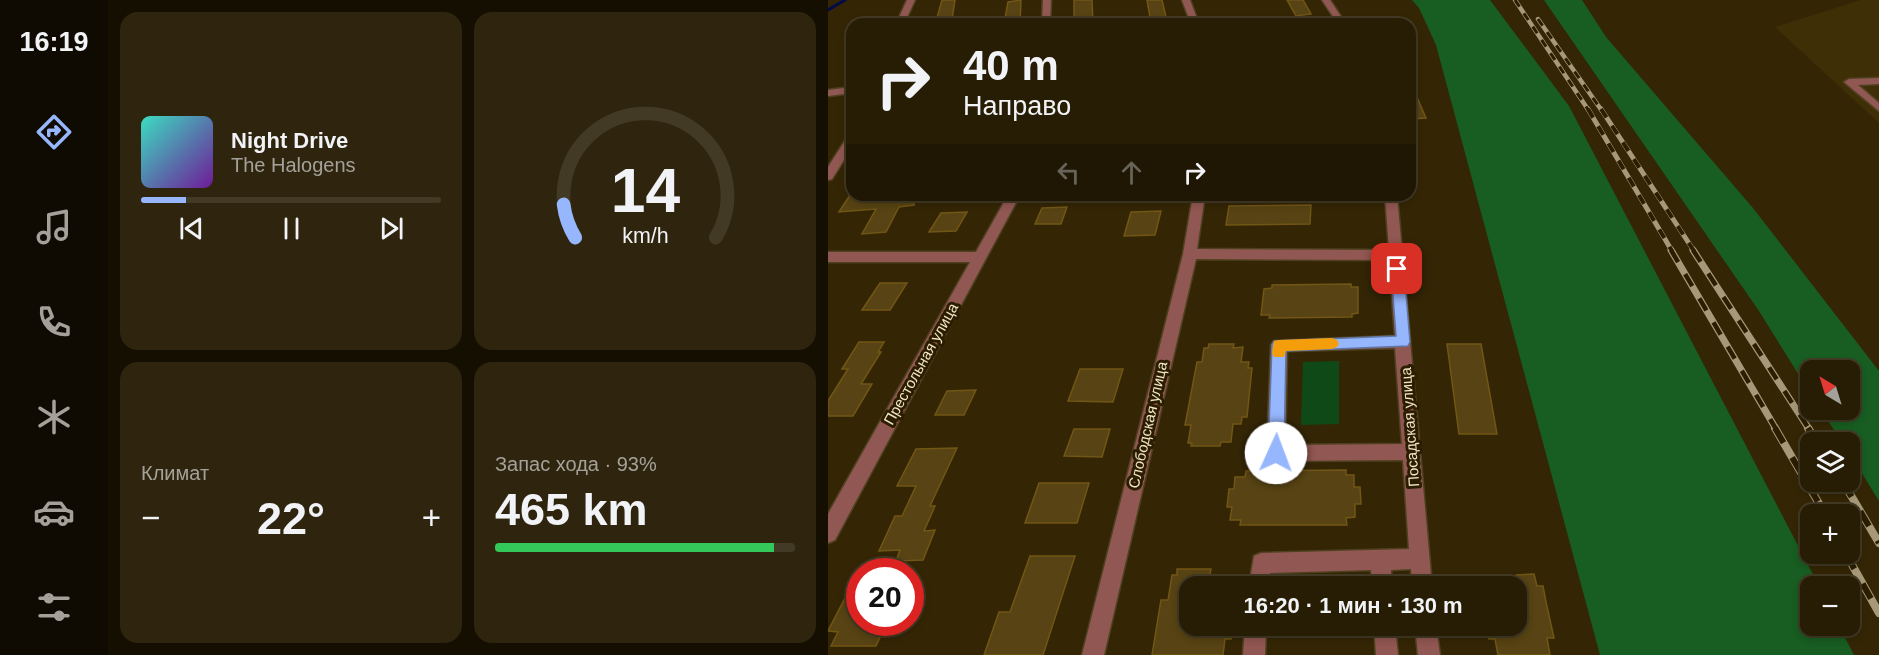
<!DOCTYPE html>
<html lang="ru">
<meta charset="utf-8">
<style>
:root{--surface:#271c04;--page:#2f250e;--text:#f1f3f6;--muted:#a4a19a;--line:#433a26;--accent:#96b6fd}
body{margin:0;font-family:Helvetica,sans-serif;background:var(--page);color:var(--text);height:100vh;display:flex;flex-direction:column;font-size:22px;white-space:nowrap}
*{box-sizing:border-box;margin:0}
p{font-size:20px;color:var(--muted)}
.icon{flex:none;width:33px;height:33px;fill:none;stroke:currentColor;stroke-width:2;stroke-linecap:round;stroke-linejoin:round}
.map{position:relative;flex:1;overflow:hidden}
.panel{display:flex;flex-direction:column;gap:12px;padding:12px;background:#150f02;width:720px}
.panel>*{flex:none}
.hud{position:absolute;left:18px;top:18px;width:570px;height:183px;border-radius:18px;box-shadow:0 3px 9px #0003,0 0 0 2px var(--line);background:#271c04;color:var(--text);overflow:hidden}
.needle{width:39px;rotate:322deg}
.fabs{position:absolute;left:972px;top:360px;display:grid;gap:12px}
.fabs a{display:grid;place-items:center;width:60px;height:60px;border-radius:12px;background:var(--surface);box-shadow:0 3px 9px #0003,0 0 0 2px var(--line);font-size:30px}
.speed{position:absolute;left:18px;top:558px;display:flex;gap:12px;font-size:30px;font-weight:700;text-align:center}
.speed>*{display:grid;place-content:center;width:78px;height:78px;border-radius:50%;background:var(--surface);box-shadow:0 3px 9px #0003,0 0 0 2px var(--line);line-height:1}
.speed .limit{border:9px solid #d22;background:#fff;color:#111}
.pin{position:absolute;display:grid;place-items:center;width:51px;height:51px;color:#fff;margin:-26px;border-radius:12px;box-shadow:0 3px 9px #0006}
.me{position:absolute;width:66px;margin:-33px;rotate:2deg;stroke-linejoin:round;filter:drop-shadow(0 0 4px #0008)}
.turn{display:flex;align-items:center;gap:21px;height:126px;padding:0 18px;font-size:27px}
.turn .icon{width:78px;height:78px;stroke-width:2.5}
.turn b{display:block;font-size:42px;line-height:51px}
.lanes{display:flex;align-items:center;height:57px;padding:0 18px;background:#0003;justify-content:center;gap:30px;direction:ltr}
.lanes .off{opacity:.35}
.big{font-size:45px;font-weight:700;line-height:1.1}
.panel .widget{flex:1;display:flex;flex-direction:column;justify-content:center;gap:9px;min-width:0;padding:0 21px;border-radius:18px;background:var(--page)}
.panel .dial{align-items:center;gap:0}
.dial svg{height:156px;overflow:visible;fill:none;stroke:var(--line);stroke-width:7;stroke-linecap:round;text-anchor:middle}
.dial text{fill:var(--text);stroke:none}
.song{display:flex;align-items:center;gap:18px}
.cover{width:72px;height:72px;border-radius:9px;background:linear-gradient(135deg,hsl(170 70% 55%),hsl(280 70% 35%))}
.played{height:6px;border-radius:3px;background:linear-gradient(90deg,var(--accent) 15%,var(--line) 15%)}
.keys{display:flex;justify-content:space-around;direction:ltr}
.heat{display:flex;justify-content:space-between;align-items:center;font-size:33px;direction:ltr}
.charge{height:9px;border-radius:4px;background:linear-gradient(90deg,#34c759 93%,var(--line) 0)}
.panel .tiles{flex:1;display:grid;gap:12px;grid-template-columns:repeat(2,1fr)}
.trip{position:absolute;left:351px;top:576px;width:348px;height:60px;border-radius:18px;background:var(--surface);box-shadow:0 3px 9px #0003,0 0 0 2px var(--line);font-weight:700;line-height:60px;text-align:center}
main{display:flex;flex:1;min-height:0}
.menu{display:flex;flex-direction:column;width:108px;justify-content:space-around;align-items:center;background:#100b02;color:var(--muted)}
.menu .icon{width:42px;height:42px}
.menu .active{color:var(--accent)}
.menu b{font-size:27px;color:var(--text)}
.map>svg:first-child{display:block}
.built{fill:#3f2f07}
.green{fill:#104918}
.forest{fill:#185d21}
.lines{fill:none;stroke-linecap:round;stroke-linejoin:round}
.stream{stroke:#020b4a;stroke-width:3}
.building{fill:#574313;stroke:#715615;stroke-width:1.5}
.minor-casing{stroke:#4f4120;stroke-width:3}
.minor{fill:#915752;fill-rule:evenodd}
.rail-far3-casing{stroke:#a69878;stroke-width:4.5}
.rail-far2-casing{stroke:#a69878;stroke-width:5}
.rail-far1-casing{stroke:#a69878;stroke-width:7}
.rail-casing{stroke:#a69878;stroke-width:8}
.rail-far3{stroke:#2a1d00;stroke-width:3;stroke-dasharray:8;stroke-linecap:butt}
.rail-far2{stroke:#2a1d00;stroke-width:4;stroke-dasharray:10;stroke-linecap:butt}
.rail-far1{stroke:#2a1d00;stroke-width:4.5;stroke-dasharray:14;stroke-linecap:butt}
.rail{stroke:#2a1d00;stroke-width:6;stroke-dasharray:17;stroke-linecap:butt}
.route{fill:#96b6fd;stroke:#6276a4;stroke-width:1.5}
.slow{fill:#f59e0b}
.labels{text-anchor:middle;stroke-width:6;stroke-linejoin:round;paint-order:stroke}
.street-label{font-size:15px;fill:#f3e5c6;stroke:#2a1d00}
</style>
<main>
<nav class="menu">
<b>16:19</b>
<svg class="icon active" aria-label="directions" viewBox="0 0 24 24"><path d="M12 3l9 9-9 9-9-9zM9 14v-3h6M13 9l2 2-2 2"/></svg>
<svg class="icon" aria-label="music" viewBox="0 0 24 24"><path d="M9 18V5l10-2v13"/><circle cx="6" cy="18" r="3"/><circle cx="16" cy="16" r="3"/></svg>
<svg class="icon" aria-label="phone" viewBox="0 0 24 24"><path d="M5 4h4l2 5-3 2q2 4 5 5l2-3 5 2v4C11 20 4 13 5 4z"/></svg>
<svg class="icon" aria-label="climate" viewBox="0 0 24 24"><path d="M12 3v18M4 7l16 10M4 17L20 7"/></svg>
<svg class="icon" aria-label="car" viewBox="0 0 24 24"><path d="M5 17H2v-5l4-1 3-4h7l3 4 3 1v5h-3M9 17h6M6 11h13"/><circle cx="7" cy="17" r="2"/><circle cx="17" cy="17" r="2"/></svg>
<svg class="icon" aria-label="filters" viewBox="0 0 24 24"><path d="M4 7h16M4 17h16"/><circle cx="9" cy="7" r="2"/><circle cx="15" cy="17" r="2"/></svg>
</nav>
<section class="panel">
<div class="tiles">
<div class="widget">
<div class="song"><i class="cover"></i><div><b>Night Drive</b><p>The Halogens</p></div></div>
<div class="played"></div>
<div class="keys"><svg class="icon" aria-label="previous" viewBox="0 0 24 24"><path d="M18 5L8 12l10 7zM5 5v14"/></svg><svg class="icon" aria-label="pause" viewBox="0 0 24 24"><path d="M8 5v14M16 5v14"/></svg><svg class="icon" aria-label="next" viewBox="0 0 24 24"><path d="M6 5l10 7-10 7zM19 5v14"/></svg></div>
</div>
<div class="widget dial"><svg viewBox="0 0 100 80">
<path d="M14 69A42 42 0 1 1 86 69"/>
<path d="M14 69A42 42 0 0 1 8 52" stroke="#96b6fd"/>
<text x="50" y="56" font-size="32" font-weight="700">14</text>
<text x="50" y="72" font-size="11">km/h</text>
</svg></div>
<div class="widget"><p>Климат</p>
<div class="heat"><a>−</a><b class="big">22°</b><a>+</a></div>
</div>
<div class="widget"><p>Запас хода · 93%</p><b class="big">465 km</b><div class="charge"></div></div>
</div>
</section>
<div class="map">
<svg width="1051" height="655" viewBox="0 0 1051 655">
<rect width="100%" height="100%" fill="#342605"/>
<path class="built" d="M1033 0H1051V123L947 27Z"/>
<path class="green" d="M511 361V424L473 425 475 362Z"/>
<path class="forest" d="M584 0H662L741 106 991 586H982V626H1011L1026 655H772L608 45 591 8Z
M716 0H754L778 37 925 208 1051 371V501L1022 454V442H1014L993 410H1022V370H982V393L931 311Z"/>
<g class="lines">
<path class="stream" d="M0 10 17 0"/>
</g>
<path class="building" d="M114 0H127L124 19 108 21Z
M193 0 192 24H176L180 2Z
M246 0H264L265 24H246Z
M319 0H334L339 21 323 23Z
M459 0H475L483 14 468 16Z
M582 81 598 118 582 119Z
M22 195H86V205L71 207 58 232 34 234 48 209 11 212Z
M483 205 482 224 398 225 401 206Z
M239 207 233 224H207L214 208Z
M333 211 327 235 296 236 303 212Z
M139 212 128 231 101 232 113 213Z
M52 283H79L62 310H34Z
M523 284V287H530V313L524 314V317L441 318 442 315H433L436 289 444 288V285Z
M31 342H56L50 352H53L33 384H44L25 416H0V401L20 369H14Z
M381 344H406L405 348 415 347 413 362H421L420 368H424L419 417H414L413 424H405L403 442H393L392 446H363L364 443H360L363 425H357L369 362H374L376 348H380Z
M619 344H653L669 434H631Z
M252 369H295L285 402 240 401Z
M148 390 136 415H107L119 391Z
M246 429H282L274 457 236 456Z
M129 448 102 506H107L96 531 107 530 95 560 68 561 72 550 51 551 67 516H74L88 486H69L88 449Z
M518 470V475H526V487H532L533 504H527V517L518 518 519 525H412L413 520H402L404 507H399L401 489H406L407 477H417L418 471Z
M211 483H261L249 523H197Z
M202 556H247L215 655H156L171 612H182Z
M32 569V622H59L48 646H3L10 632 0 631Z
M349 569H383L380 586H362V626H404L403 639H397L395 655H324L333 600H340L344 575H349Z
M706 574 709 586H715L718 602 726 638H719L722 655H670L667 639H661L659 626H688V575Z"/>
<g class="lines">
<defs>
<path id="minor" d="M79 0H87L76 24H68Z
M215 0H223L222 24H214Z
M354 0H362L371 24H363Z
M494 0H502L518 24H480L506 18Z
M1051 78V84L1030 85 1051 103V111L1016 82 1021 79Z
M24 87V93L0 96V90Z
M24 135V147L4 179 0 180V167L20 136Z
M180 195H192L7 540 0 543V514L142 262H0V252H148Z
M365 195H377L369 249 561 250 557 195H569L604 586H584L583 569 563 570 564 586H544L543 570 442 573 441 586H421L426 556 433 553 581 549 575 460 448 461 442 459 439 453 443 345 446 341 567 336 561 260 368 259 276 655H254L355 254ZM567 348 574 444 457 445 459 351Z
M417 626H438L437 655H415Z
M546 626H567L570 655H548Z
M587 626H608L612 655H590Z"/>
</defs>
<use href="#minor" class="minor-casing"/>
<use href="#minor" class="minor"/>
<defs>
<path id="rail-far3" d="M687 0 761 111
M710 19 774 111"/>
<path id="rail-far2" d="M760 109 844 251
M773 109 866 251"/>
<path id="rail-far1" d="M843 250 948 429
M865 250 981 429"/>
<path id="rail" d="M947 428 997 514
M980 428 989 442
M1015 482 1051 543
M1018 554 1051 613"/>
</defs>
<use href="#rail-far3" class="rail-far3-casing"/>
<use href="#rail-far2" class="rail-far2-casing"/>
<use href="#rail-far1" class="rail-far1-casing"/>
<use href="#rail" class="rail-casing"/>
<use href="#rail-far3" class="rail-far3"/>
<use href="#rail-far2" class="rail-far2"/>
<use href="#rail-far1" class="rail-far1"/>
<use href="#rail" class="rail"/>
</g>
<path class="route" d="M569 265 576 269 582 342 580 346 458 351 456 453 454 458 448 460 442 458 440 453 444 345 446 341 568 336 563 269Z"/>
<path class="slow" d="M504 338 509 340 511 344 509 347 504 349 458 351 456 357H446L444 353 446 341 451 340Z"/>
<g class="labels">
<g class="street-label">
<text transform="translate(93 364) rotate(-61)" y="5">Престольная улица</text>
<text transform="translate(320 425) rotate(-77)" y="5">Слободская улица</text>
<text transform="translate(582 427) rotate(-94)" y="5">Посадская улица</text>
</g>
</g>
</svg>
<div class="fabs">
<a><svg class="needle" viewBox="-14 -14 28 28"><path d="M0-13l5 13h-10z" fill="#e53935"/><path d="M0 13l5-13h-10z" fill="#a4a19a"/></svg></a>
<a><svg class="icon" aria-label="layers" viewBox="0 0 24 24"><path d="M12 4l9 5-9 5-9-5zM3 14l9 5 9-5"/></svg></a>
<a>+</a>
<a>−</a>
</div>
<div class="speed"><div class="limit">20</div></div>
<div class="pin" style="left:569px;top:269px;background:#d93025"><svg class="icon" aria-label="arrive" viewBox="0 0 24 24"><path d="M6 21V4h12l-3 4 3 4H6"/></svg></div>
<svg class="me" style="left:448px;top:453px" viewBox="-20 -20 40 40"><circle r="19" fill="#fff"/><path d="M0-13L10 11 0 6-10 11z" fill="#96b6fd"/></svg>
<div class="trip">16:20 · 1 мин · 130 m</div>
<div class="hud">
<div class="turn"><svg class="icon" aria-label="right" viewBox="0 0 24 24"><path d="M7 20v-9h11M14 6l5 5-5 5"/></svg><div><b>40 m</b>Направо</div></div>
<div class="lanes"><svg class="icon off" aria-label="left" viewBox="0 0 24 24"><path d="M17 20v-9H6M10 6l-5 5 5 5"/></svg><svg class="icon off" aria-label="ahead" viewBox="0 0 24 24"><path d="M12 20V5M6 11l6-6 6 6"/></svg><svg class="icon" aria-label="right" viewBox="0 0 24 24"><path d="M7 20v-9h11M14 6l5 5-5 5"/></svg></div>
</div>
</div>
</main>
